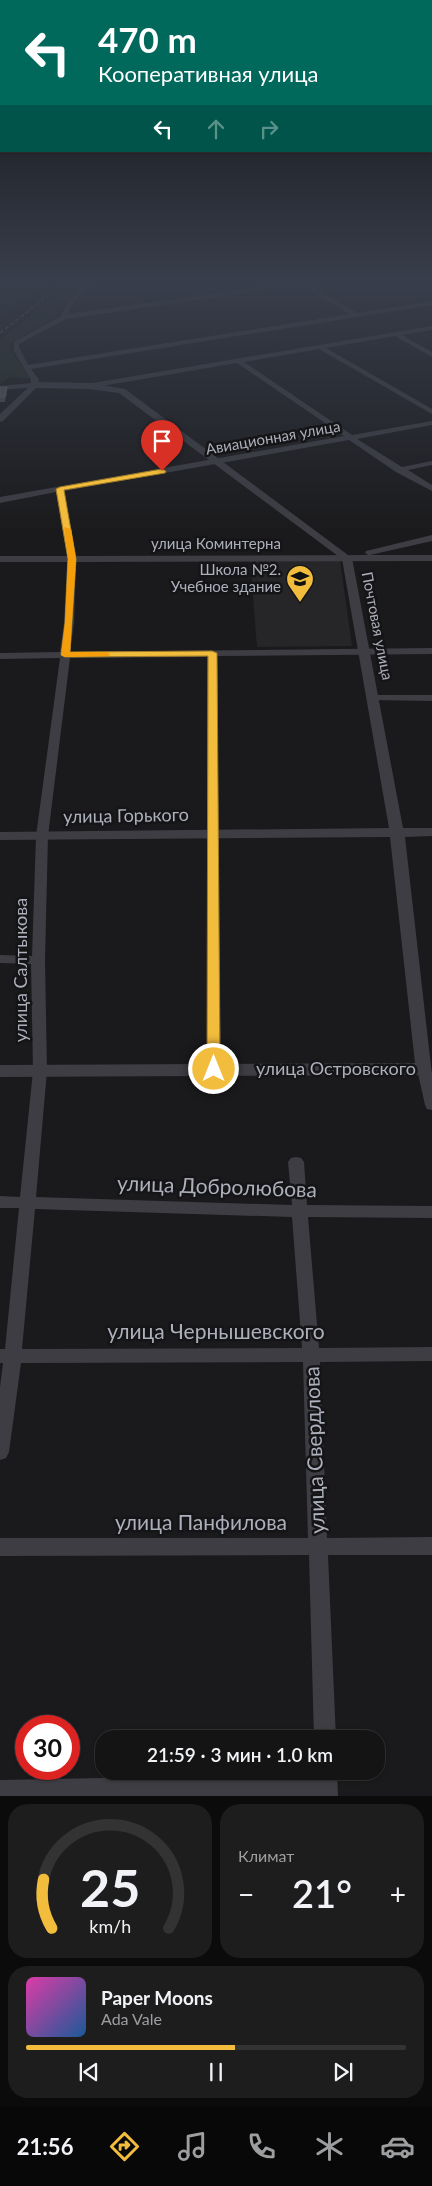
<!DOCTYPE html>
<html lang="ru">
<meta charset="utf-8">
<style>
:root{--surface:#141415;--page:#1d1d1e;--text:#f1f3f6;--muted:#9d9ea0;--line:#333334;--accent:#f2bd3c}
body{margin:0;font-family:Lato,sans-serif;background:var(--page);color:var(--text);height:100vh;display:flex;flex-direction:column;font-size:19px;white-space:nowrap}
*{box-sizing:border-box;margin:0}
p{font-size:16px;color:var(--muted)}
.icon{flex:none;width:28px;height:28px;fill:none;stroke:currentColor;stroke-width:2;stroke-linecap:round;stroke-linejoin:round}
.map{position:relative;height:1796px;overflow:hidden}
.details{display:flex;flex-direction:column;gap:8px;padding:8px;background:#0b0b0c;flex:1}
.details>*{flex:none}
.banner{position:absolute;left:0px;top:0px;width:432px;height:152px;box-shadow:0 1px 4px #0004,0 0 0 1px var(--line);background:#00695c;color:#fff;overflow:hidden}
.speed{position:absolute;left:15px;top:1715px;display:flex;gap:10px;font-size:25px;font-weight:700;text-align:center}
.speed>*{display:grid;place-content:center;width:65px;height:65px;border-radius:50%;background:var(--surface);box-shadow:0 1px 4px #0004,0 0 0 1px var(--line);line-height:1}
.speed .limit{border:8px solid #d22;background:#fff;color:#111}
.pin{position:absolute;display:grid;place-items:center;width:42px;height:42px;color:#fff;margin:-51px -21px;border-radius:50% 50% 50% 0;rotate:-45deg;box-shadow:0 0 5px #0007}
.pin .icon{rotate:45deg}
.me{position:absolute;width:55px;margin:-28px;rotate:0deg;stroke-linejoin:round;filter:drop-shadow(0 0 4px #0008)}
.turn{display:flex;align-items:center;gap:18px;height:105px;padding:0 15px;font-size:22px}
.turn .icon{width:65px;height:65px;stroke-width:2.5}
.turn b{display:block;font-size:35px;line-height:42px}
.lanes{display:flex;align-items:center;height:48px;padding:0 15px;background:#0003;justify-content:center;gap:25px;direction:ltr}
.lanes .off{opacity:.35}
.big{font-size:38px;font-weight:600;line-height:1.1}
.details .tile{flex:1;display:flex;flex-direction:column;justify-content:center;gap:8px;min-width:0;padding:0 18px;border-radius:20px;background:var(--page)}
.details .dial{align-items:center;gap:0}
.dial svg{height:130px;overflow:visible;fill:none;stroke:var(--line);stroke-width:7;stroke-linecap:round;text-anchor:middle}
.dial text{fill:var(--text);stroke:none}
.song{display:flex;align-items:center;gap:15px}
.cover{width:60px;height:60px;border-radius:8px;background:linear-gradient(135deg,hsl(320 70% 55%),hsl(210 70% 35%))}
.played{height:5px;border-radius:2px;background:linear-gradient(90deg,var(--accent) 55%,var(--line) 55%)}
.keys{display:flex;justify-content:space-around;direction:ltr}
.heat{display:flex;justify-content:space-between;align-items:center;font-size:28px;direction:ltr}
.details .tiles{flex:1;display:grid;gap:8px;grid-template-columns:1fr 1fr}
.tile:last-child{grid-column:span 2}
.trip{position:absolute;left:95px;top:1730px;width:290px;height:50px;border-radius:20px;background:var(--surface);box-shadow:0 1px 4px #0004,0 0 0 1px var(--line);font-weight:600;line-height:50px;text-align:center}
.menu{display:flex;height:80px;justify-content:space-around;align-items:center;background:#080808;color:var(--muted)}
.menu .icon{width:35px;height:35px}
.menu .on{color:var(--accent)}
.menu b{font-size:22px;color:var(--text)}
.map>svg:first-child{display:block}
.built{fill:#262629}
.green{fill:#212a23}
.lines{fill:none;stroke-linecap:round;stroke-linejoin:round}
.minor{fill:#3d3d43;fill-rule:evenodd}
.tertiary{fill:#3d3d43;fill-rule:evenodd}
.rail{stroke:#4e4f56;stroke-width:2;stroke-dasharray:4 2.5;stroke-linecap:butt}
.wall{fill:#4b4c51}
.shaded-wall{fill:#333437}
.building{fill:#56575c;stroke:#63656b}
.route{fill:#f2bd3c;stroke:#9d7b27}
.slow{fill:#f59e0b}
.labels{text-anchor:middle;stroke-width:5;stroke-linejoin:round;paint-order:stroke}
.far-street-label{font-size:15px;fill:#acb0bb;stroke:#151417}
.far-poi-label{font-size:15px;fill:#acb0bb;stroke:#151417;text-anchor:end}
.street-label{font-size:18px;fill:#acb0bb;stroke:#151417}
.near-street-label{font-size:21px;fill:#acb0bb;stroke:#151417}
</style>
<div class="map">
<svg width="432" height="1796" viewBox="0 0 432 1796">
<rect width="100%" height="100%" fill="#1a1a1c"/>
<path class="built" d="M250 560H340L352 646 257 647Z"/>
<path class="green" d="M0 282H51L0 319Z
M71 282H85L59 308 55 317 11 343 10 349 31 379 9 377 0 385V340Z"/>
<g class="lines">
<path class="minor" d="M86 282H93C83 293 73 300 68 314L297 282H313L308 284 357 313 432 301V305L31 369 39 380 37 387 0 390V386L31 383V380L14 351V342L61 316 66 305ZM301 285 350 314 28 365 19 347V344L66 319Z
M432 326V330L402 335 432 352V357L395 336 326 348 432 409V414L319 349 244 362 352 435 432 421V425L357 439 402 467 432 461V465L408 470 432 485V491L396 472 349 440 64 491 76 556 368 555 365 553 366 551 432 535V541L370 555H432V561L76 562 74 623 70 652 432 648V654L217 656 221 1069 219 1072H209L207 1069V657L70 658 48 836 45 960 47 1071 36 1197 292 1205 288 1162 291 1158 296 1157 301 1158 304 1162 307 1205 432 1206V1218L308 1217 319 1348 432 1347V1361L320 1362 327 1538 432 1537V1555H328L336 1739H314L309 1555 0 1556V1538H308L303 1362 21 1363 9 1452 6 1458 0 1460V1387L3 1363H0V1349H5L19 1208H0V1196L20 1197 33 1071 31 964 0 963V955L32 956 36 836 60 658 0 659V653L60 652 64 623 67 562H0V556H67L56 492 0 503V497L344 436 237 363 90 388 86 386 87 384ZM35 1209 292 1217 302 1348 22 1349Z
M374 695H432V701L370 700 369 698Z
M424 1064 429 1066 432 1073V1110L427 1109 425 1105 417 1069 419 1066Z
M315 1771H337L338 1796H0V1780L315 1774Z"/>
<path class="tertiary" d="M34 382 90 383 125 389 352 558 403 828H432V836L405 837 432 1075 0 1077V1065L415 1063 390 837 0 840V832L389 828 342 559 119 393 90 389 36 388 3 421 0 422V414Z"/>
<path class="rail" d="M0 333 66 282"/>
</g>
<path class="wall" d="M0 387H7V392L5 402H0Z"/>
<path class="shaded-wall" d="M7 387V392L5 402V397Z"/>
<path class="building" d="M0 387H7L5 397H0Z"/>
<linearGradient id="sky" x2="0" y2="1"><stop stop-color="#0e0e0f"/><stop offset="0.53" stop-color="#383e4b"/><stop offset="1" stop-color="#383e4b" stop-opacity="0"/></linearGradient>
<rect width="432" height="533" fill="url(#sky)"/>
<path class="route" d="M162 469 166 471 165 473 64 490 76 559 70 652 212 651 217 653 220 1069 214 1073 207 1069 208 656 65 657 61 655 65 623 68 559 56 489 60 487Z"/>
<path class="slow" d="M64 527 71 529 76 559 70 652H106L110 654 109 656 65 657 61 655 65 623 68 559Z"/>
<defs>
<symbol id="school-pin" viewBox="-11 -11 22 30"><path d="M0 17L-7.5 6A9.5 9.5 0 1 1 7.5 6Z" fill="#f2bd3c" stroke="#151417"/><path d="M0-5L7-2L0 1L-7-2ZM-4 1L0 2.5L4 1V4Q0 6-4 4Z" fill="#111"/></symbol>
</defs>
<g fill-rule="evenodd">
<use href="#school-pin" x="284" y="563" width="32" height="43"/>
</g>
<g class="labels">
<g class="far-street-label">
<text transform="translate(273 438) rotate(-10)" y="5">Авиационная улица</text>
<text x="216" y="549">улица Коминтерна</text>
<text transform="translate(377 626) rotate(79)" y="5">Почтовая улица</text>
</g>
<g class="far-poi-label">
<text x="281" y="575">Школа №2.<tspan x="281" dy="17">Учебное здание</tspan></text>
</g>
<g class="street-label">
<text transform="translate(126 816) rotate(-1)" y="6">улица Горького</text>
<text transform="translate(21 970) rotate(-90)" y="6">улица Салтыкова</text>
<text x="336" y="1075">улица Островского</text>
</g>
<g class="near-street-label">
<text transform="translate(217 1187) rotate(2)" y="7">улица Добролюбова</text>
<text x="216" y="1339">улица Чернышевского</text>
<text transform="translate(315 1450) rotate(-92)" y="7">улица Свердлова</text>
<text x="201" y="1530">улица Панфилова</text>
</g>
</g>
</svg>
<div class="speed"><div class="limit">30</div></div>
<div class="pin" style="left:162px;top:471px;background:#d93025"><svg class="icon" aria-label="arrive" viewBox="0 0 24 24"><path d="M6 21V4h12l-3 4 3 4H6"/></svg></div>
<svg class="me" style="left:214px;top:1069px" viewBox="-20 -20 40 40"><circle r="17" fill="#f2bd3c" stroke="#fff" stroke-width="3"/><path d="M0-11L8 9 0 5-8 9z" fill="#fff"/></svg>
<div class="trip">21:59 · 3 мин · 1.0 km</div>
<div class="banner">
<div class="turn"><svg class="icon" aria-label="left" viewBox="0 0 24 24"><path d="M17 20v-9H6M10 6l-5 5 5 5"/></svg><div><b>470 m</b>Кооперативная улица</div></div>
<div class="lanes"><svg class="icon" aria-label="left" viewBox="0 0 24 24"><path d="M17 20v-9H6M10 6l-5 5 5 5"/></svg><svg class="icon off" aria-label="ahead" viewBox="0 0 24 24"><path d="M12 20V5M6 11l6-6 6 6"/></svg><svg class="icon off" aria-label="right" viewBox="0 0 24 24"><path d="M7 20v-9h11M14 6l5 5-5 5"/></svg></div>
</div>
</div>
<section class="details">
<div class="tiles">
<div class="tile dial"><svg viewBox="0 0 100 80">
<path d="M14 69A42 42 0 1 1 86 69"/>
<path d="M14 69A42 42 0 0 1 9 39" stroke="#f2bd3c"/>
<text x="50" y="56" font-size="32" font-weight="700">25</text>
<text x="50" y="72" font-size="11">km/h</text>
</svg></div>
<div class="tile"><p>Климат</p>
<div class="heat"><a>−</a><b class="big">21°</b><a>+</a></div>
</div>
<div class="tile">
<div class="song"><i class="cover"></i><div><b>Paper Moons</b><p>Ada Vale</p></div></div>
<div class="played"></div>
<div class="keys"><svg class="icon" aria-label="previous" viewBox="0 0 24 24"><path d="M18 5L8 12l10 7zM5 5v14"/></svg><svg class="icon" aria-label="pause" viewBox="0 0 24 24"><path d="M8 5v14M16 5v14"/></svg><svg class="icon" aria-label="next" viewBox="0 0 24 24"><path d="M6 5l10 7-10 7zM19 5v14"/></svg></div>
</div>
</div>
</section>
<nav class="menu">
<b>21:56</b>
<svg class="icon on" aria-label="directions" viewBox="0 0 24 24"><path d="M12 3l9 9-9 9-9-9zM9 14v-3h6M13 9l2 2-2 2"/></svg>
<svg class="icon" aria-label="music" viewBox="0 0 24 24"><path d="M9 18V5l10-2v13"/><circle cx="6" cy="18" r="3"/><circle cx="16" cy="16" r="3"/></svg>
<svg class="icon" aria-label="phone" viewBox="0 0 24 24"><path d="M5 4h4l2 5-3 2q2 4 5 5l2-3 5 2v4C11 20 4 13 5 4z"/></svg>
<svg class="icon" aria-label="climate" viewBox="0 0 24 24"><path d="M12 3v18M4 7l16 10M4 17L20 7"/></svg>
<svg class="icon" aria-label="car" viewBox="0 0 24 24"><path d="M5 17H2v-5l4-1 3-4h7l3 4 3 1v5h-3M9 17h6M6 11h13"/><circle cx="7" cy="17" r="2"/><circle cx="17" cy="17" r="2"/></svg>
</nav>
